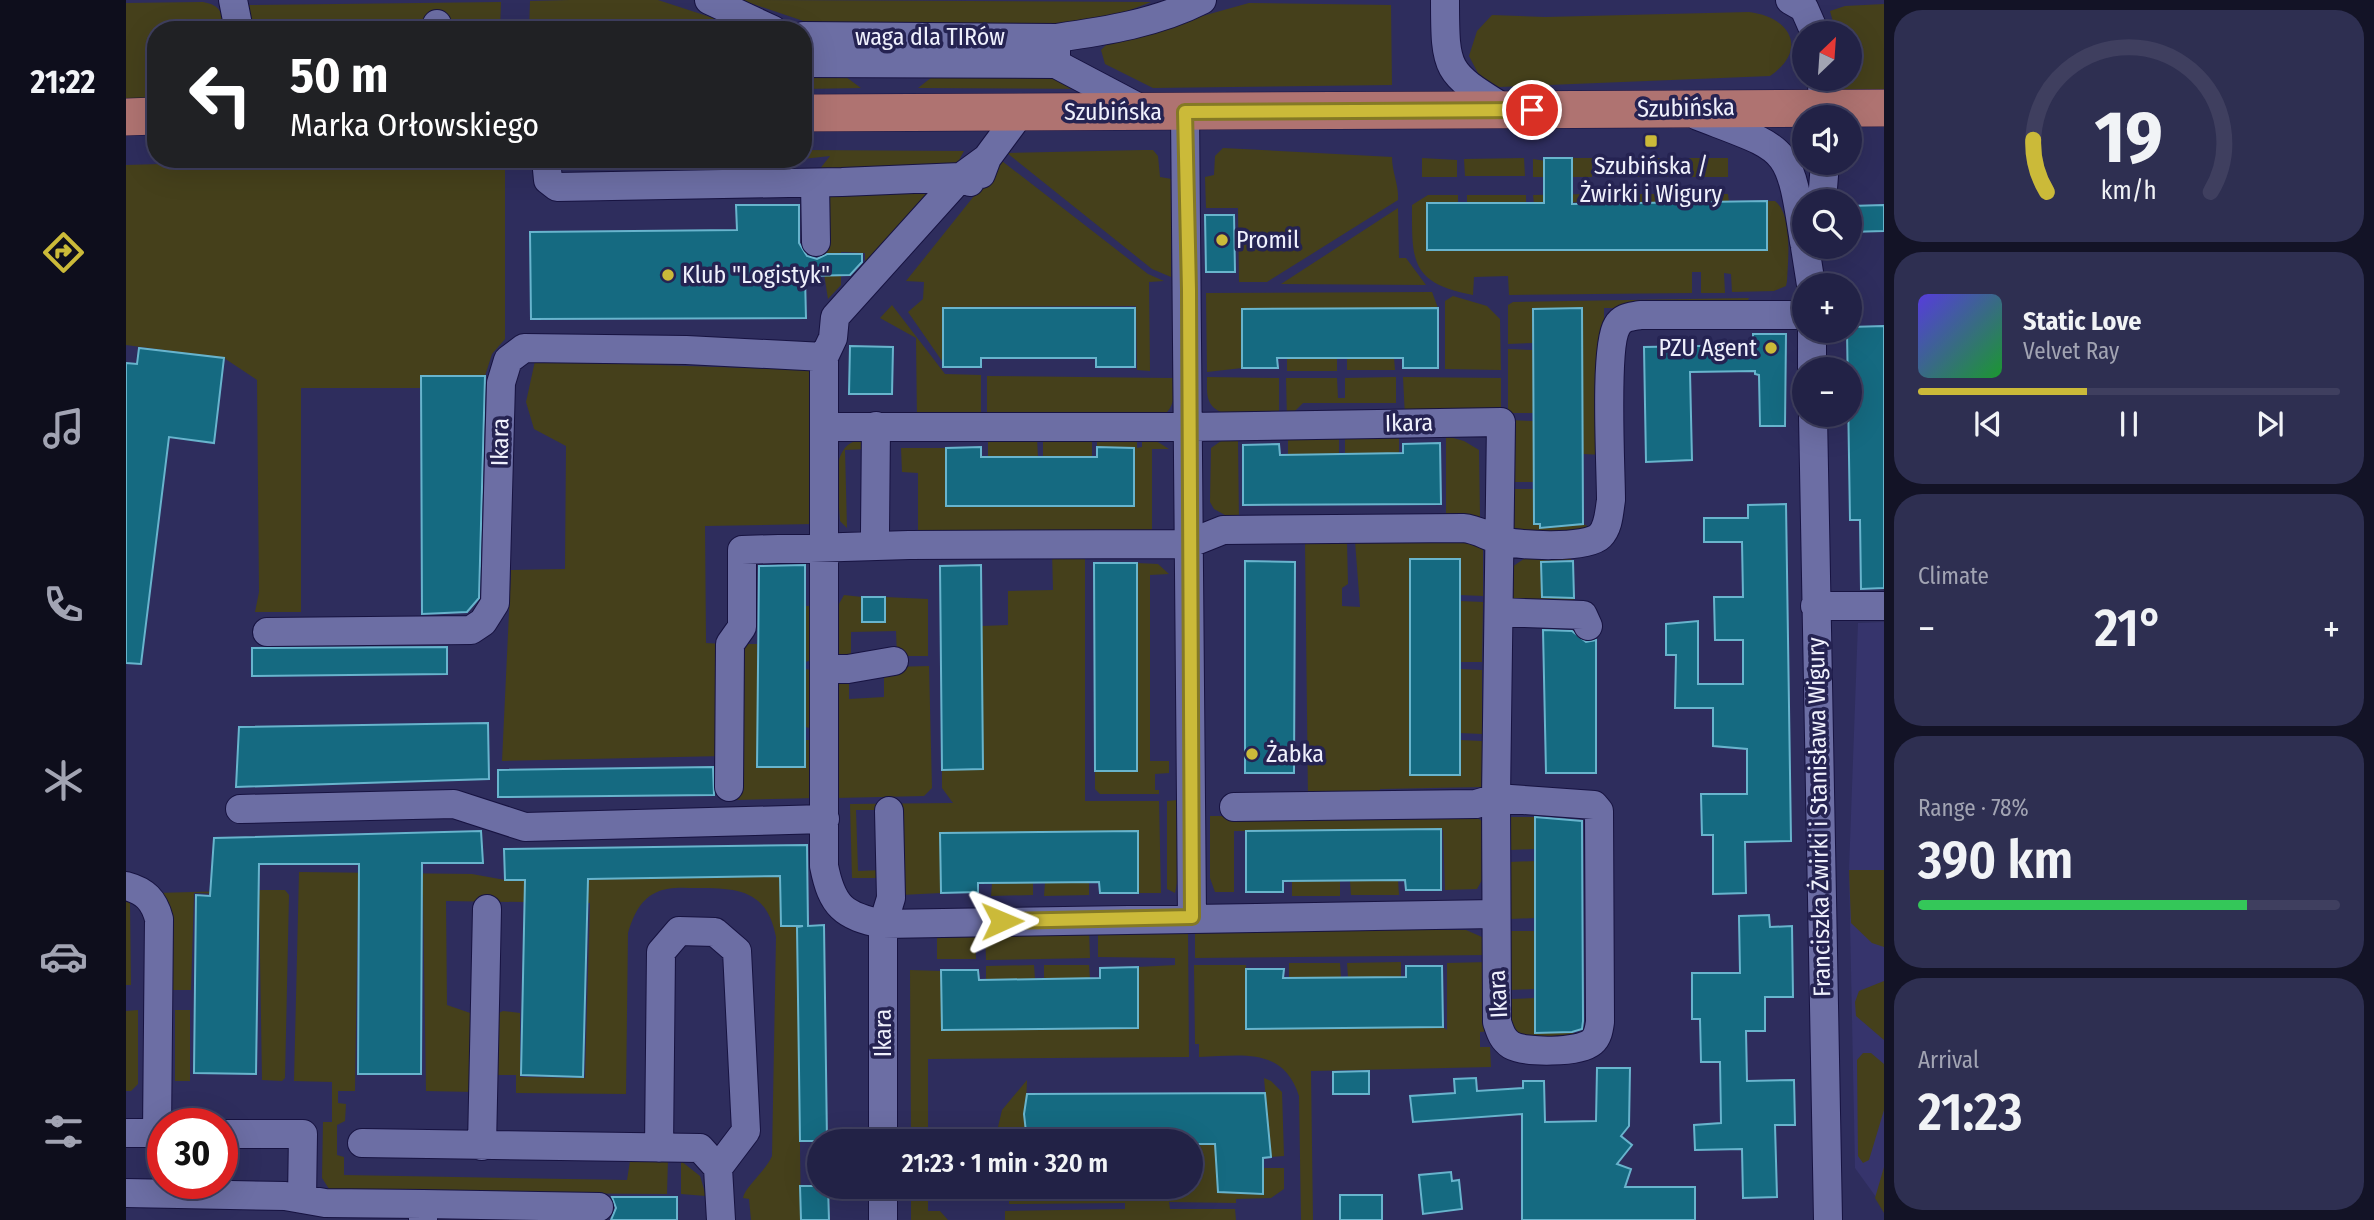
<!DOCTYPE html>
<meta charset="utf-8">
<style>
:root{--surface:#222246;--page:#2e2f51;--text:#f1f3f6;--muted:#a2a4b3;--line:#3f3f5f;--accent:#cbba39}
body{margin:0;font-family:"Fira Sans Condensed",sans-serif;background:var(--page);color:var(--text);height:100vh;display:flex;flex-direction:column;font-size:26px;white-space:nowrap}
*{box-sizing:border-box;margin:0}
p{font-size:23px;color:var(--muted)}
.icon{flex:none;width:38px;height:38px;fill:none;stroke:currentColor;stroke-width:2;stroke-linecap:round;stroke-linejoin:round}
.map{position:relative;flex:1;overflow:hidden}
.sheet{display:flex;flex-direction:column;gap:10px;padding:10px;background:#131326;width:490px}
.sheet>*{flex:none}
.top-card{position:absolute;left:21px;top:21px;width:665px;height:147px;border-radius:28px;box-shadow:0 7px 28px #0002,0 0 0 2px var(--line);background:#202124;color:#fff;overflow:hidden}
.needle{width:46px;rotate:25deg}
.controls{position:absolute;left:1666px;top:21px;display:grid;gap:14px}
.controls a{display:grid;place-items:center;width:70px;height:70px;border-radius:50%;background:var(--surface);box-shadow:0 7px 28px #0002,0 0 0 2px var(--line);font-size:35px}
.speed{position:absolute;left:21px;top:1108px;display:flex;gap:14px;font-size:35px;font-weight:700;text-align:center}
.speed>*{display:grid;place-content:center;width:91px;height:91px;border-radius:50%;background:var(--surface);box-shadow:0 7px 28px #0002,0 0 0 2px var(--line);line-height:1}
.speed .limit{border:10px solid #d22;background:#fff;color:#111}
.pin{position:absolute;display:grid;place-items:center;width:60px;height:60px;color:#fff;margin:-30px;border:4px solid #fff;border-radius:50%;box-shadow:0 2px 7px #0007}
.me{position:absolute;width:77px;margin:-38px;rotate:89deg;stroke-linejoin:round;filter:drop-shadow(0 0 5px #0008)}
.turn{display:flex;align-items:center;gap:24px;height:147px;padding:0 28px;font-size:32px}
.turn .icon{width:91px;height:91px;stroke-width:2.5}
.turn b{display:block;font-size:49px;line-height:60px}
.big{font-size:52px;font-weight:600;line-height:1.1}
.sheet .widget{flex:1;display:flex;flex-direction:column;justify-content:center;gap:10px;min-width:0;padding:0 24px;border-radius:28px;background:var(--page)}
.sheet .dial{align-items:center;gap:0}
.dial svg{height:182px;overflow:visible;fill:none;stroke:var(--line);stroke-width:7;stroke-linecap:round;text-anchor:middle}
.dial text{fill:var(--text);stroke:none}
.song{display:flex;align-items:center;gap:21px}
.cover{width:84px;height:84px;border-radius:10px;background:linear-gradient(135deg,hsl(250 70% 55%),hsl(130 70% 35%))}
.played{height:7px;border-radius:4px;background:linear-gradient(90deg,var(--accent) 40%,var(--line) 40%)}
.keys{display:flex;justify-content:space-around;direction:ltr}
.heat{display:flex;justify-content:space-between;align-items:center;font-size:38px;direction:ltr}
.charge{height:10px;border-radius:5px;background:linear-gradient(90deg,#34c759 78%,var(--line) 0)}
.trip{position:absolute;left:681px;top:1129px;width:396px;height:70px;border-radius:35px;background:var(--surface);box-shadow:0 7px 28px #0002,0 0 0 2px var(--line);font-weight:600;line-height:70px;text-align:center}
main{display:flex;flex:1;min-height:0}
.tabs{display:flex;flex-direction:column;width:126px;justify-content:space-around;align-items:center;background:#0e0e1c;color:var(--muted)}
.tabs .icon{width:49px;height:49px}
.tabs .selected{color:var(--accent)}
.tabs b{font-size:32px;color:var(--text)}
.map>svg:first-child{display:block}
.built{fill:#36346c}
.green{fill:#45401b}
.building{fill:#156a81;stroke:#68b4cd;stroke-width:2}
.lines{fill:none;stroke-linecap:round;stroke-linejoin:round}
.minor-casing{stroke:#171341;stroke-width:30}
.major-casing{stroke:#171341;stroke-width:38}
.minor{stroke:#6c6ea4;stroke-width:28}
.major{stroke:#af7371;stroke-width:37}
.route-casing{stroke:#847925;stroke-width:18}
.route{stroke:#cbba39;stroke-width:12}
.poi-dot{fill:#cbba39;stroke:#252352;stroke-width:2.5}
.labels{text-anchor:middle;stroke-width:7;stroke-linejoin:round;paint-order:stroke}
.street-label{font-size:24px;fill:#eff0fc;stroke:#252352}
.poi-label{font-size:24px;fill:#eff0fc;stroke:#252352;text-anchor:start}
</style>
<main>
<nav class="tabs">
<b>21:22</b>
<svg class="icon selected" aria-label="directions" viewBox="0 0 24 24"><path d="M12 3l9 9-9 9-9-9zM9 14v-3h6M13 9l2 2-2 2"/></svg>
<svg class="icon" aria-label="music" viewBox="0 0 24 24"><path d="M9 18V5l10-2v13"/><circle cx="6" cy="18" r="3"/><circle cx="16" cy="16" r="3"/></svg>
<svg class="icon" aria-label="phone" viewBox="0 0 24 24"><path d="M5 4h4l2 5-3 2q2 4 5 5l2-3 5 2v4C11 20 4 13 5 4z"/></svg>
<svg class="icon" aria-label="climate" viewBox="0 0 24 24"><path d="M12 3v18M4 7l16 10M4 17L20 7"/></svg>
<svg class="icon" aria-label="car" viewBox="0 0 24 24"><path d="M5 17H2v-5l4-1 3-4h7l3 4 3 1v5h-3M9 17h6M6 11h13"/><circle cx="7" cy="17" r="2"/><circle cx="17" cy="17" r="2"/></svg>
<svg class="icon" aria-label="filters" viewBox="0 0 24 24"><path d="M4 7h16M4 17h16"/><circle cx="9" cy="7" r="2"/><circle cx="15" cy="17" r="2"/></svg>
</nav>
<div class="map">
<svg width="1758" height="1220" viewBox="0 0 1758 1220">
<rect width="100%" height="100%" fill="#2e2d5d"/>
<path class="built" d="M1758 622V1208L1729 1168 1723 870 1732 623Z"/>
<path class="green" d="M443 0H532L624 30H403L404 1Z
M615 0 1025 2 960 27 701 29Z
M77 2C95 5 97 14 100 30H30V99L0 100V3Z
M375 2 374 30H125L121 5Z
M1123 3 1265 5 1266 85 1027 88 979 64 975 50 983 42Z
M1758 4V91L1712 92V79H1724V33H1710L1704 11 1719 6Z
M1623 12C1664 17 1683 49 1644 76L1373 87 1355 79 1343 56 1351 31 1366 15 1419 17Z
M709 69 735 88 677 89V70Z
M815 70 927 71 971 89 792 88Z
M1097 148 1266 157C1266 173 1273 184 1272 200L1141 282H1113L1112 208H1080L1079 177 1088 175 1089 156Z
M677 150 838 151 827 171 693 170 704 156 677 159Z
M1018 150H1027L1032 156 1034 177 1046 179 1045 277 1026 269 881 153Z
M1296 158 1331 160V177H1296Z
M1398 158 1399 176H1339L1338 159Z
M1446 158H1466V177H1407V159L1446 165Z
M1474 158H1534V177H1474Z
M1541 158H1602V177H1541Z
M213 159H400L379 161V339L366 354 359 376H296L295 388H175V612H129L133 592 131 380 98 358 0 345V165Z
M876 161 1022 274 1038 281 1023 282 1024 371 1011 370 1010 306 816 307V361L782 312 797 299 798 282 780 281Z
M820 183 739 276V253L715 252V285L702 299C697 267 689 225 701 193Z
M1466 194V202L1408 203 1407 195Z
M1475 194H1534V202H1475Z
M1541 194H1602L1603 202H1541Z
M1302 195H1332V203L1301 204V250H1640L1641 201H1649C1667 215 1662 260 1661 281L1660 286 1648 291 1606 292 1605 274 1598 273 1599 293H1575V272H1566V293L1383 295 1382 276 1348 277 1347 295C1284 283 1286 261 1286 205Z
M1341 195H1400V203H1341Z
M1272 208 1273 258H1280L1300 285 1155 284Z
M1306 292 1312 308 1116 309V368L1081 372 1080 293Z
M1327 296 1361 306 1374 319 1375 370 1319 369V301Z
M1623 298 1618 308H1478V455L1457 454 1456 308 1407 309V343L1382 344V305L1387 302Z
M766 305 819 374 855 375V421H791L790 338 754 318Z
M1382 349 1407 350V413H1382Z
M1161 358 1211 359V371H1161Z
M1268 358 1269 370H1221V359Z
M409 361 685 370 687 524 579 526 580 643 597 644V756L376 761 385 570 439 569 440 446 408 429 400 402Z
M861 376 1043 378H1049C1049 394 1049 407 1036 417L861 421Z
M1081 377 1153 378V419H1095V412C1079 405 1081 392 1081 377Z
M1270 377V403H1177L1161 419 1160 378H1211L1212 398H1219V378Z
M1277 377 1375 378V418L1279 417Z
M1382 420 1407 421 1408 482H1384Z
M1273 436V453L1219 454V437Z
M1320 436 1338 441 1353 450 1354 517 1320 519Z
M1162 437H1213V454L1162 455Z
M911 438 912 457H862V439Z
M1016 438 1027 439 1043 449H1026V537L792 535V473L776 472 775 448H820V506H1008V448L971 447V439H1011V448L1016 447Z
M917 439H966V457H917Z
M729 441H742V449L719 450 721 528 714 521C713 496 702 451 729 441Z
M1095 441H1112L1113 522H1099V515L1088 509 1084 502 1085 448Z
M1387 489H1408V524H1457L1464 527 1459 533 1383 531Z
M1221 541 1222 584 1216 588V606L1234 607 1229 541 1354 542 1357 550V596L1334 595V560H1284V775H1334V740L1356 741 1357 787 1254 789 1253 799H1182L1179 542Z
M926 552H959V801H1033L1035 893H1012L1011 831 815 833V893L775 895 776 810H730L732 871 757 870 754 878H726L724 804 827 803 816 788V770L857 769 856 626 882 625V591L927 590Z
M1445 553V560L1415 561 1416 597H1448V604L1385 603 1386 567 1402 556Z
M1011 563 1032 564 1043 574 1024 575V761H1043V773L1029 774V790H1033V794H974L969 789V771L1012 770Z
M718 595 736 597V622H759V597L802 599V656H771L770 631 725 632V662L719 661 709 651V611Z
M1334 601 1357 602 1356 662H1334Z
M679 606H690L687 660 679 662Z
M610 644H631V766L679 767V740H690V798L611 800Z
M803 666 806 788 798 796 710 798 709 686 723 678V699L758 697V673L765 667Z
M679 669 685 670 684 728 679 727Z
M1334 669 1356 670V734L1334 733Z
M1052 800V878L1049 893 1041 889V801Z
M1084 816 1350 817 1357 822 1356 880 1351 889 1319 890 1317 830 1108 831V892H1089L1084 878Z
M1384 817H1409V849L1384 850Z
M1409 861V918L1384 919 1383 862Z
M1723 870H1758V947L1746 943 1725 923Z
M173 872 346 874 379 880 654 876 656 926H671L675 1220H625L623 1199 617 1198C619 1187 639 1172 646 1156L650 937C641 891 614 888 572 888 558 888 542 886 529 893 513 901 507 917 502 933L500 1094 390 1093V1075H367L368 1015 377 1011 394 1013V1077L459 1078 464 903 320 901 321 1005 350 1015 349 1092 300 1091 297 895 232 893 229 1091H212V1103L220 1104 219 1121 211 1125V1155L218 1157V1175L501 1180 504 1161 542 1159 541 1194 205 1192 196 1178 197 1122H206V1082L168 1081Z
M1272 880 1273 895H1225L1224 881Z
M1166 881H1214V896H1166Z
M963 882V895L918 896 919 883Z
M866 883H907V895L865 896Z
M137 890H159L163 895 159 1078 156 1081 136 1080 133 895 68 893 65 990H44L30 893Z
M0 894 9 898 4 902 5 985H0Z
M1062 930 1063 1057 802 1059V1141H785L784 970 815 971 816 1030 1012 1028V967L1049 965V958L972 957V931Z
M1069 930H1340L1356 937 1363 955 1069 958Z
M849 931 850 959H811V932Z
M859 931H963L964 958 860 960Z
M1383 931H1409V989L1384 990Z
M1275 962V977H1222L1221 963Z
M1363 962 1364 1031 1354 1032V1047H1364L1365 1067 1185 1071 1187 1220H1175L1173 1096C1157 1046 1115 1056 1073 1057V1044H1069L1068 965H1120L1121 1029 1317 1027 1321 1030V963Z
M1163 963H1214L1215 977 1163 978Z
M908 965 909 979 860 980V966Z
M918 965H963L964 979H918Z
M1758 981V1040L1730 1016 1729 1002 1733 991Z
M1409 998 1410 1033H1460V1041L1386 1038 1385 999Z
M12 1010V1084L5 1091H0V1011Z
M49 1010H64V1081H49Z
M1737 1053H1745L1758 1064V1110L1743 1160 1737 1163 1732 1156 1731 1060Z
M1138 1078 1145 1081 1156 1092 1158 1156 1145 1157Z
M901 1080 899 1127H872L876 1110Z
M1073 1139H1091L1092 1192 1136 1194 1137 1168H1158V1189L1145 1198 1110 1199V1203L1043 1202 1044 1209H1109L1110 1220H879V1211L999 1209V1203L883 1204V1193L934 1196 959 1190V1187L1064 1186V1144H1073Z
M555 1161 574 1176 580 1196 555 1194Z
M1758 1167V1213L1749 1198Z
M785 1187H802V1211H814L822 1220H785Z"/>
<path class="building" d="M1418 158H1446V204L1641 201V250H1301V203H1418Z
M610 205H673V243L681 256 691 259 701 254H736V262L724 275 679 276 680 318 405 319 404 232 611 230Z
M1758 205V231L1724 232V206Z
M1079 215H1108L1109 272H1080Z
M817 308H1009V367H970V358H855V367H817Z
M1312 308V368H1277V358H1151L1152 368H1116V309Z
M1456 308 1457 524 1414 528V524H1408L1407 309Z
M1758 326V588L1735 589 1734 520H1724L1721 331 1724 327Z
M1627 334H1660L1659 426H1634L1633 375 1629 374V371L1564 372 1566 460 1520 462 1518 347 1627 345Z
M724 346 767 347 766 394H723Z
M13 348 98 358 88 443 43 437 15 664 0 663V363L11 364Z
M295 376H359L353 598 341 612 296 614Z
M1314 443 1315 504 1117 505V445L1153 444 1154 455 1277 453V444Z
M855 447V457H971V447L1008 448V506H820V448Z
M1660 504 1665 841 1619 842 1620 893 1587 894V835H1576L1575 794H1621V749L1587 746V708H1549L1550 655H1540V624L1572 621V684H1617V640H1589L1588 597H1617L1616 542H1578V518H1622V505Z
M1284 559H1334V775H1284Z
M1119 561 1169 562 1168 773H1119Z
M1447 561 1448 598 1416 597 1415 562Z
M968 563H1011V771H969Z
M679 565V767H631L633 566Z
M855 565 857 769 816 770 814 566Z
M736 597H759V622H736Z
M1417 630 1446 631 1460 642 1470 640V773H1420Z
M321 647V674L126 676V648Z
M362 723 363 779 110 787 113 727Z
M587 767 588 795 372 797V770Z
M1409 817 1456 821 1457 1021 1456 1029 1446 1032 1409 1033Z
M1315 829V890H1280L1279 880 1157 881V892H1120V831Z
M355 831 357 863H296L295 1074H232L233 864H133L130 1074 68 1073 70 895 84 896 88 838Z
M1012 831V893H974L973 882 852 883V892L815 893 814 833Z
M681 845 682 926 698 925 701 1141H674L671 927 677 926H655L654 876 462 879 457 1077 395 1075 399 880H379L378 849Z
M1643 915 1644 927 1666 926 1667 997H1639V1031H1620L1621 1081 1668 1080 1669 1125H1649L1651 1197 1617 1198 1616 1149 1569 1150 1568 1125 1595 1123 1594 1062H1575L1574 1019H1566V973H1614L1613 916Z
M1280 966H1316L1317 1027 1120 1029V969H1158L1157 978 1280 977Z
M1012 967V1028L816 1030 815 970H852L853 980 974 978V968Z
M1471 1068H1504L1503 1126 1495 1136 1506 1145 1491 1164 1505 1169 1499 1187H1569V1220H1396V1114L1287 1122 1284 1096 1329 1093 1328 1079 1350 1078 1351 1091 1397 1088V1081H1418L1419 1122 1470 1121Z
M1243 1071V1094H1207V1072Z
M1139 1093 1145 1157 1137 1158V1194L1092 1192 1089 1144H1064V1141H901L898 1114 901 1094Z
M1325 1172 1326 1181 1333 1180 1336 1209 1297 1214 1293 1175Z
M674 1186H702L703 1220H675Z
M1214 1195H1256V1220H1214Z
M486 1197H551V1220H485L490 1208Z"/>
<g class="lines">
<defs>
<path id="minor" d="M107 0 113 30
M583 0 647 30
M1319 0C1319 73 1320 72 1381 110
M1664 0 1678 8 1689 33
M311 30V24
M677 36 930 38V64L677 63
M930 38C980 31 1031 23 1076 0
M930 64 1021 112
M1696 79 1697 117
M1059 112 1066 917
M1572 116C1663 151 1663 143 1678 242
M420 159 422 180 431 187 716 182 835 177 844 182
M855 174 861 158 895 112
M689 183 690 242
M1696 201 1699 163
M1679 247 1685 285
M1686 331V369
M1687 415 1702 1220
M699 427H1062L1375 422 1370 798 1371 1022C1374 1031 1376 1039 1385 1045 1399 1053 1453 1053 1466 1042 1472 1037 1473 1029 1474 1022L1473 811 1468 805 1370 798 1350 804 1108 807
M749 532 750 426
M1689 606H1758
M1373 612 1457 615 1462 626
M141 632 345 630 357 622 369 603 375 383 382 360 398 348 560 350 698 357
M699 669H722L768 661
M603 787 604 644 616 627V550L783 545 1062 544 1097 530 1337 528C1351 529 1360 536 1373 540 1391 546 1461 549 1474 536 1483 527 1483 512 1485 500 1485 469 1478 347 1491 326 1496 317 1504 317 1514 315H1678
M114 809 328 804 399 827 699 819
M763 811 765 898 757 924 1369 914
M0 886C19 891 28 900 33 919L31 1133
M0 1133H37
M96 1134H177L176 1199
M757 1141V924C717 916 706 906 698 866V357L707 338 709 317 835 177 861 158
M236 1143 574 1148 592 1168 595 1220
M356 1146 361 909
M533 1148 535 952 553 931 589 932 611 951 620 1131 592 1168
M0 1193 159 1196 199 1203 297 1204
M297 1220V1204L473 1207
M757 1220V1186"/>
<path id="major" d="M677 113 1758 108
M0 117 30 116"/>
</defs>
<use href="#minor" class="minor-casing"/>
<use href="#major" class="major-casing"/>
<use href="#minor" class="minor"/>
<use href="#major" class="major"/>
</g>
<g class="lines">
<defs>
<path id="route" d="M876 921 1066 917 1063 290 1059 112 1406 110"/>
</defs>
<use href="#route" class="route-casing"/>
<use href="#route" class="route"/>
</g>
<g class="poi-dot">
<rect x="1518" y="134" width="14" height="14" rx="3.5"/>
<circle cx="1096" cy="240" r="7"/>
<circle cx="542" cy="275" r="7"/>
<circle cx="1645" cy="348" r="7"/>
<circle cx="1126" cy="754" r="7"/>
</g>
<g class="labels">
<g class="street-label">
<text x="804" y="45">waga dla TIRów</text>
<text transform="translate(1560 108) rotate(-1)" y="8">Szubińska</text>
<text x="987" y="120">Szubińska</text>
<text transform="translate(1283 423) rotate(-1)" y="8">Ikara</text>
<text transform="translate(374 442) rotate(-89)" y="8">Ikara</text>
<text transform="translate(1693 817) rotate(-91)" y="8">Franciszka Żwirki i Stanisława Wigury</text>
<text transform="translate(1372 994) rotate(-93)" y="8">Ikara</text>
<text transform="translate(757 1033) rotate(-90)" y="8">Ikara</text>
</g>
<g class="poi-label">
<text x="1525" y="174" text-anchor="middle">Szubińska /<tspan x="1525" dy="28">Żwirki i Wigury</tspan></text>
<text x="1110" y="248">Promil</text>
<text x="556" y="283">Klub "Logistyk"</text>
<text x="1631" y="356" text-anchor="end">PZU Agent</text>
<text x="1140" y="762">Żabka</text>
</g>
</g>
</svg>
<div class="controls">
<a><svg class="needle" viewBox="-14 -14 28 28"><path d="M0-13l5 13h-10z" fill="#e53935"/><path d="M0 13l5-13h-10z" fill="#a2a4b3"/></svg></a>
<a><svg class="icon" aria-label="sound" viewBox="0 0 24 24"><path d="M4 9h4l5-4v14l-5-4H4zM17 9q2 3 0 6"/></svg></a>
<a><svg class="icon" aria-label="search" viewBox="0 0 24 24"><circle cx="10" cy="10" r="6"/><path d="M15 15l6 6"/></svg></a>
<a>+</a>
<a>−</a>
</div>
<div class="speed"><div class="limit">30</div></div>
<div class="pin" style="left:1406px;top:110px;background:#d93025"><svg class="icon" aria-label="arrive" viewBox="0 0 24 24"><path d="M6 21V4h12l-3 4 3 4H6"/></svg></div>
<svg class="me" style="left:876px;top:921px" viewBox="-20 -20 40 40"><path d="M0-17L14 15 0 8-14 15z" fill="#cbba39" stroke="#fff" stroke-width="4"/></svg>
<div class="trip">21:23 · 1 min · 320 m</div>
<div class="top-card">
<div class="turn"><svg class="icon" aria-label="left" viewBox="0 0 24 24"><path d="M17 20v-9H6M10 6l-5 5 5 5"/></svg><div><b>50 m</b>Marka Orłowskiego</div></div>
</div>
</div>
<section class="sheet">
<div class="widget dial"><svg viewBox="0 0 100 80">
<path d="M14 69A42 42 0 1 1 86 69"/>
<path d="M14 69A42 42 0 0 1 8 46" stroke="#cbba39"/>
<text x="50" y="56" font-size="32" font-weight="700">19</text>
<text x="50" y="72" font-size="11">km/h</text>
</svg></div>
<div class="widget">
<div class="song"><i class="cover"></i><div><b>Static Love</b><p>Velvet Ray</p></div></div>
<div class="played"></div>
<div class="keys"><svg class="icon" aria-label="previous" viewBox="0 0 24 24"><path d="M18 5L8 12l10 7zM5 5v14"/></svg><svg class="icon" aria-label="pause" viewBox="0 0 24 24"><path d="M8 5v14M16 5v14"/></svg><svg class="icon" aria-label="next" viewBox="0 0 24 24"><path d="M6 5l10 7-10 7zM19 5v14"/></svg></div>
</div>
<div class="widget"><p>Climate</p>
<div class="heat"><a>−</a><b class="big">21°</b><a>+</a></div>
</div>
<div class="widget"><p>Range · 78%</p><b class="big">390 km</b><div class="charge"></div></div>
<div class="widget"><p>Arrival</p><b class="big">21:23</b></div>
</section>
</main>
